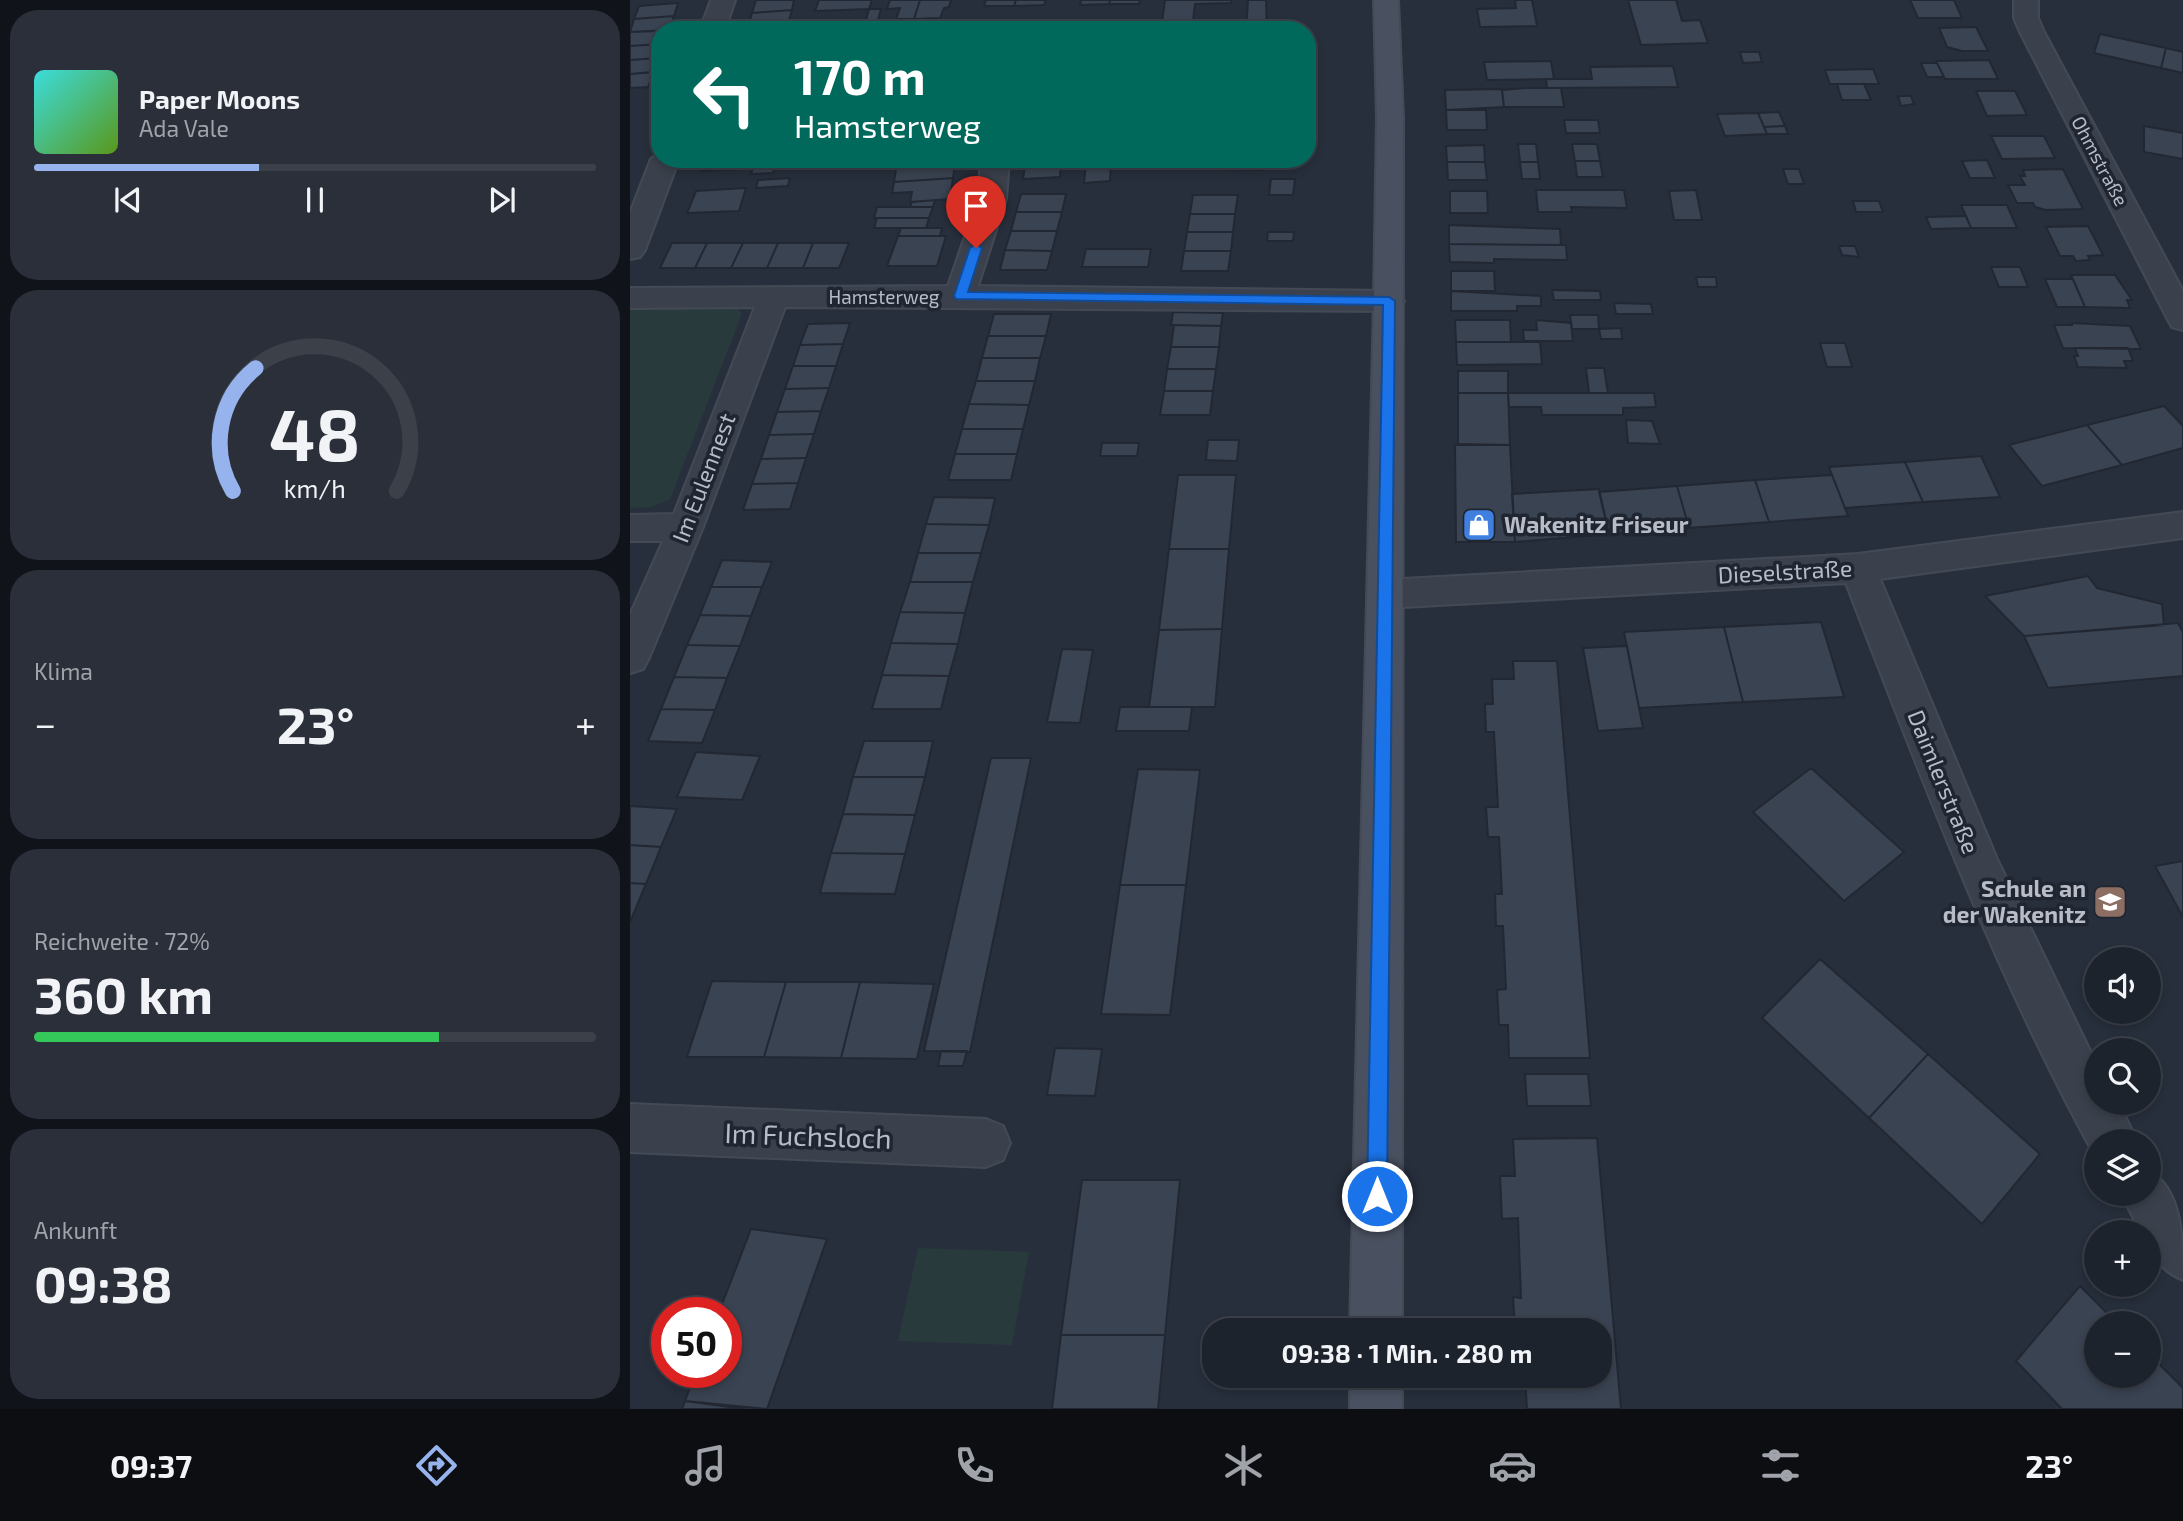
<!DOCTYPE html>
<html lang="de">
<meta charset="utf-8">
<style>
:root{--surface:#1d232d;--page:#2a2f39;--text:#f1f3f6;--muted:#a0a4aa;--line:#3b4049;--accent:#96b3ed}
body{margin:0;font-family:"Exo 2",sans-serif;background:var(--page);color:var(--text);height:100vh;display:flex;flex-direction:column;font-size:26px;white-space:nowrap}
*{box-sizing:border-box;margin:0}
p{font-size:23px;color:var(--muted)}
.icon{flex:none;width:38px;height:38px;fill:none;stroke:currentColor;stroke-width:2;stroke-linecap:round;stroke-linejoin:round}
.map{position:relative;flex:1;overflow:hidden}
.drawer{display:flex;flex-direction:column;gap:10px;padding:10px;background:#101319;width:630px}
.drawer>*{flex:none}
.hud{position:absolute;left:21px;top:21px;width:665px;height:147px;border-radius:28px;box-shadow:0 4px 10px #0003,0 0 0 2px var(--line);background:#00695c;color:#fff;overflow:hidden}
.controls{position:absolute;left:1454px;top:947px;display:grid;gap:14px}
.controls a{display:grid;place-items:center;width:77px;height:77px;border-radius:50%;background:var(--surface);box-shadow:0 4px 10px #0003,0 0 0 2px var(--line);font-size:35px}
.speed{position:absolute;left:21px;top:1297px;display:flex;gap:14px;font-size:35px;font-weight:700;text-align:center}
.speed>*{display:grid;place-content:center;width:91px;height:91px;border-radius:50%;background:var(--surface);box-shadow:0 4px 10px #0003,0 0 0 2px var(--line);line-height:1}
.speed .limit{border:10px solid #d22;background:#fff;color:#111}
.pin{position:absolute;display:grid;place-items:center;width:60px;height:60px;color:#fff;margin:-72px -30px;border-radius:50% 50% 50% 0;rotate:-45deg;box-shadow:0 0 7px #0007}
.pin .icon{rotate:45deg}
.me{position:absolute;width:77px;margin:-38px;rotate:0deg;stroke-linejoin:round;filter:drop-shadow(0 0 5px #0008)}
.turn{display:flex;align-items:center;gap:24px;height:147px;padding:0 28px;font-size:32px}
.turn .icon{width:91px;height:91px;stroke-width:2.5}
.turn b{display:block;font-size:49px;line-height:60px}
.big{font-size:52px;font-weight:700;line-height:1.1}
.drawer .widget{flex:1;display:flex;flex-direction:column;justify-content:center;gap:10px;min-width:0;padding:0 24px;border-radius:28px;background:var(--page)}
.drawer .dial{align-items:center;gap:0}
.dial svg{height:182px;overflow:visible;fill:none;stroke:var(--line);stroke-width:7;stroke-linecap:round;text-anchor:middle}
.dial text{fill:var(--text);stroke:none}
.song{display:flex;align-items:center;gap:21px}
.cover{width:84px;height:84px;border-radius:10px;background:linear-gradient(135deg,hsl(180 70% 55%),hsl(90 70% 35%))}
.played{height:7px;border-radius:4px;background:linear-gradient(90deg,var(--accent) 40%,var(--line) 40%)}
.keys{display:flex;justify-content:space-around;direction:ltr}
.heat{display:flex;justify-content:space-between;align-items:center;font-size:38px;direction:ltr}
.charge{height:10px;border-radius:5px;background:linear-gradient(90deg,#34c759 72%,var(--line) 0)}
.trip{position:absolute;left:572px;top:1318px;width:410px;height:70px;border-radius:28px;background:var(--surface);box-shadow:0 4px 10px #0003,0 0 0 2px var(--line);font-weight:700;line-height:70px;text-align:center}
.tabs{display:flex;height:112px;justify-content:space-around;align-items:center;background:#0c0e12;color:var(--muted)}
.tabs .icon{width:49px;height:49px}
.tabs .current{color:var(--accent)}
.tabs b{font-size:32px;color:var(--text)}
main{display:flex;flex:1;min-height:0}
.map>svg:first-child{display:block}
.green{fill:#293a3d}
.building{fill:#3a4352;stroke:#222833;stroke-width:2}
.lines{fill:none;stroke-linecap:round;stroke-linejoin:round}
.minor-casing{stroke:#444a55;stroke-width:4}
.secondary-casing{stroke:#444a55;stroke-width:4}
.minor{fill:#3b414c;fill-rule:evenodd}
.secondary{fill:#49505f;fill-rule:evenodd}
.route{fill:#1a73e8;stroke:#114b97;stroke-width:2}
.labels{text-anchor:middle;stroke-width:7;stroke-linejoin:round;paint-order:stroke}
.far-street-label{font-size:19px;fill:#b7bcc7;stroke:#202631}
.street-label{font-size:23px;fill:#b7bcc7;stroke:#202631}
.poi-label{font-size:23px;font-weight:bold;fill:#b7bcc7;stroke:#202631;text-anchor:start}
.near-street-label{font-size:28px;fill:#b7bcc7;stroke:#202631}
</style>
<main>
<section class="drawer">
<div class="widget">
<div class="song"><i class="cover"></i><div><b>Paper Moons</b><p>Ada Vale</p></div></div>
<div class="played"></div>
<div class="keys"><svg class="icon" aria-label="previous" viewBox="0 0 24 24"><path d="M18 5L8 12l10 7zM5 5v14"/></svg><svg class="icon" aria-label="pause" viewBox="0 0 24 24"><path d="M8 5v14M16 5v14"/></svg><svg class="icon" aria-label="next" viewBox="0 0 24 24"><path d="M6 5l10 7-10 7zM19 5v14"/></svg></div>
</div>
<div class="widget dial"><svg viewBox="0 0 100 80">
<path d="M14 69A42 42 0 1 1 86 69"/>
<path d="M14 69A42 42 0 0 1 24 15" stroke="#96b3ed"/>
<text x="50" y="56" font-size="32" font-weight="700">48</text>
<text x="50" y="72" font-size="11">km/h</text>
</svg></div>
<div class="widget"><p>Klima</p>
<div class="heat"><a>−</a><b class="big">23°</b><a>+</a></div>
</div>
<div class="widget"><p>Reichweite · 72%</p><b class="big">360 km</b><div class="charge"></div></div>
<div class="widget"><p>Ankunft</p><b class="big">09:38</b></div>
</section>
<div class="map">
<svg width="1553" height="1409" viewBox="0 0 1553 1409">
<rect width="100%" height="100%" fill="#272f3c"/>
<path class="green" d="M107 308 112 314 40 499 22 507 0 508V309Z
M288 1248 399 1252 382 1345 268 1341Z"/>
<path class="building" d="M126 0H164L162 10 122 13Z
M189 0H242L239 9 185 11Z
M260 0H290L284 19H266L270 8 257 9Z
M290 0H321L319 7 314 8 310 18 284 19Z
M356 0H386L384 6H354Z
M386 0H416L414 5 384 6Z
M451 0H480L479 4 450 5Z
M480 0H510L509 4H479Z
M535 0H602L601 3 565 4 563 21 532 22Z
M618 0H636L637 30H616Z
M885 0H902L907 26 850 27 847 9 886 8Z
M998 0H1046L1052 21 1070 20 1078 43 1011 45Z
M1280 0H1324L1332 18H1288Z
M48 3 44 16 4 19 9 6Z
M239 9H251L248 20H236Z
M162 10 158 24 118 26 122 13Z
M44 16 39 30 0 32 4 19Z
M158 24 156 30H117L118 26Z
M588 24H616V30H588Z
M1346 27 1358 51H1332L1317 47 1309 28Z
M30 31V44L0 46V32Z
M1470 34 1536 48 1531 68 1464 53Z
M30 44 29 58 0 60V46Z
M1536 48 1553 52V73L1531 68Z
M1110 52H1129L1132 62 1113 63Z
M29 58 24 72 0 74V60Z
M1359 60 1368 79H1315L1306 61Z
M921 61 924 79 857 80 854 62Z
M1291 63H1307L1314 77H1297Z
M1043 66 1048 87 917 88 916 79H962L960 67Z
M1243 69 1249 84H1200L1195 70Z
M24 72 18 87 0 88V74Z
M1207 84H1234L1241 100H1212Z
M895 88H931L934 107H874L872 90Z
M872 89 874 107 816 110 815 90Z
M1346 91H1385L1397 115 1357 116Z
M1268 96H1281L1284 104 1271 106Z
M816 110H856L857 130H817Z
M1149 112 1155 126 1134 127 1128 113Z
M1128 113 1137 134 1095 136 1087 114Z
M934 120H968L970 133H936Z
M1155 126 1158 134H1137L1134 127Z
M1514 126 1553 133V159L1514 152Z
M1361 136H1414L1425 158 1372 159Z
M888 144H906L908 162H890Z
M942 144H967L970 161H945Z
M854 145 855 162H817L816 146Z
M76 159H115L112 169 71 171Z
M247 159H296L248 166Z
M326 159 323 178 264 182 266 169 285 168 286 161Z
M396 159H431L430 177 393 179Z
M481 159 480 181 454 183 456 161Z
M589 159H634L633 170 588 169Z
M1357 160 1365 178H1340L1332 161Z
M945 161H970L973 177H947Z
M817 162H855L857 180H818Z
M890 162H908L910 179H892Z
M124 166H145L143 173 121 174Z
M1153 169H1169L1174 184H1158Z
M1433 169 1453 209 1416 210 1405 207 1403 203H1387L1378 185H1395L1390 176H1395L1393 170Z
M160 178 158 186 126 188 128 180Z
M323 178 320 199 280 202 282 192 262 193 264 182Z
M641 179H665L663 195H639Z
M116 188 109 211 57 213 66 191Z
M906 190H994L997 208 941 207 942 212H908Z
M1066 190 1072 220H1044L1039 191Z
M820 191H857L858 213H820Z
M391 194H436L432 212H386Z
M563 195H608L605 214H560Z
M305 200 303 207H280L282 202Z
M1223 201H1249L1253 212H1226Z
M1331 205H1377L1387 228H1341Z
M247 207H303L299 218H244Z
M386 212H432L427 231H381Z
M560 214H605L603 232H557Z
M1336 216 1341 228 1301 229 1296 217Z
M247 218H299L296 228H244Z
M819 225 930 229 931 245 819 244Z
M1458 226 1473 255 1458 256 1460 260 1446 261 1443 256H1430L1416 227Z
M271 228H312L310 236H268Z
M381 231H427L422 251 375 250Z
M557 232H603L601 251H554Z
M638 232H664L663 241H637Z
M268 236H316L307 266H257Z
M42 243H77L65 268H30Z
M77 243H113L101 268H65Z
M113 243H148L137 268H101Z
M148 243H183L173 268H137Z
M183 243H219L209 268H173Z
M819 244 936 245 937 260 864 259V263L820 262Z
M1209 246H1225L1229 257 1212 255Z
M456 249H521L518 267H452Z
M375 250 422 251 417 270H370Z
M554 251H601L598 271H551Z
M1361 267H1390L1398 287H1369Z
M821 271H864L865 291H821Z
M1441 275H1485L1502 300H1497L1500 308 1455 307Z
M1066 277H1086L1087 287H1068Z
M1415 279H1443L1455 307H1427Z
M922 290 970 291 971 300H924Z
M821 291 911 296V306H887V311H821Z
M984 303 1021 304 1023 314H986Z
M543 312 593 313 591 326 541 325Z
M364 314H421L416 336H358Z
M940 315H968L969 329H942Z
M825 320H880L881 342H826Z
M906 320 941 323 943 341H894L893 330H907Z
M220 323 213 344 170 345 178 324Z
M1442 323 1500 326 1511 349 1433 348 1424 325H1442Z
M544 325 591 326 589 347H541Z
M991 328 992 339H971L969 329Z
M358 336H416L410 358H352Z
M826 342H910L912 364 827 365Z
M1190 343H1215L1222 367H1197Z
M213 344 206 366H163L170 345Z
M541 347H589L586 369H537Z
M1445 348H1498L1503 361H1494L1497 368 1448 367 1444 356H1448Z
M352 358H410L405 381H346Z
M163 366H206L199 388 155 389Z
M956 368H974L978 393H959Z
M537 369H586L583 391H534Z
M828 371H878V393H828Z
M346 381H405L399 405 339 404Z
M199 388 191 411 147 412 155 389Z
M534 391H583L580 415H530Z
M828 393H878L880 445 828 444Z
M878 393H1024L1026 407 993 408V415H912L911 407H879Z
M339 404 399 405 393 429H332Z
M1534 406 1553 426V448L1492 465 1457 425Z
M191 411 184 434 139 435 147 412Z
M996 420 1022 421 1030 444 998 443Z
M1457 425 1492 465 1412 486 1379 445Z
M332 429H393L387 454H325Z
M184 434 176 458 131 459 139 435Z
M578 440H609L607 461 576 460Z
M472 443H509L507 456H470Z
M825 445H880L885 542H826Z
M325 454H387L381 480H318Z
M1351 456 1370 497 1293 502 1275 462Z
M176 458 168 483 122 484 131 459Z
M1275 462 1293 502 1215 508 1199 467Z
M548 475H606L599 549H539Z
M1202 475 1218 516 1139 522 1125 480Z
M1125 480 1139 522 1059 528 1047 486Z
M168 483 160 509 113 510 122 484Z
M1047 486 1059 528 979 534 969 492Z
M969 489 979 534 885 542 882 494Z
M304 497 365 498 359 525 296 524Z
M296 524 359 525 351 553H288Z
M539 549H599L592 629 529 630Z
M288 553H351L343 582H280Z
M92 560 142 562 132 587H81Z
M1458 576 1467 588 1532 604 1534 625 1394 636 1355 596Z
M280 582H343L335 613 270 612Z
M81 587H132L121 616 70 615Z
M270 612 335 613 328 644 261 643Z
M70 615 121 616 110 646 57 645Z
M1191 622 1214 697 1113 702 1094 627Z
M1548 623 1553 632V676L1418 688 1394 636Z
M1094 627 1113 702 1009 708 994 632Z
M592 629 585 707H519L529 630Z
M261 643 328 644 319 676 252 675Z
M57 645 110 646 97 678 44 677Z
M997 646 1013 728 968 731 953 648Z
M432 649 463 650 450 723 417 722Z
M883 661H927L960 1058H879L878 1025H869L867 990 876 989 873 926H866L865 894H872L869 837H858L856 807H868L864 732H856L855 704H863L862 679H884Z
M252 675 319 676 311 709H242Z
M44 677 97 678 85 710 31 709Z
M490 707H562L559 731H486Z
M31 709 85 710 72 743 18 741Z
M234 741H303L295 777H223Z
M66 752 130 756 112 800 47 797Z
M361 758H401L340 1052 294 1051Z
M1181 768 1274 852 1214 901 1123 812Z
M508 769 570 770 556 885H490Z
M223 777H295L285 815 213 814Z
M0 806 47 809 31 847 0 845Z
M213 814 285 815 275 854 201 853Z
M0 845 31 847 16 884 0 883Z
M201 853 275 854 265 894 190 893Z
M1553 861V917L1525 866Z
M0 883 16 884 0 922Z
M490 885H556L540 1015 471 1014Z
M1190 959 1298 1054 1239 1118 1132 1018Z
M82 981 156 982 134 1057H57Z
M156 982H230L211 1058 134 1057Z
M230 982 304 984 287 1059 211 1058Z
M425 1048 472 1049 465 1096 417 1095Z
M311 1051H337L333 1066H308Z
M1298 1054 1410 1154 1352 1224 1239 1118Z
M895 1074H958L961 1106H897Z
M967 1138 991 1409H897L895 1376H970V1330H885L883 1297 891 1298 888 1218 872 1219 870 1176H885L883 1139Z
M452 1180H550L535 1335H431Z
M121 1229 197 1239 137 1409 55 1401 66 1372H96V1312H89Z
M1450 1286 1487 1323H1466V1376H1519V1354L1553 1388V1409H1432L1386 1361Z
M431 1335H535L528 1409H422Z
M55 1401 114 1409H52Z"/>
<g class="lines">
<defs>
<path id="minor" d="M81 0H105L95 30H70Z
M1384 0H1408V18L1414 32 1553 291V330L1542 327 1538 320 1390 32 1384 18Z
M30 152V159H49L15 250 10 257 0 259V213L21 159Z
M351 159H379L376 199 348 286 759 291 770 294 774 301 770 308 759 311 155 307 73 527 19 658 13 669 0 673V615L33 541H0V515L44 514 125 307 0 308V288L318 286 348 199Z
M1553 512V538L1250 579 1367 859 1466 1063V1102H1488L1507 1141H1466V1158C1365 975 1291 777 1216 583L755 608 742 604 737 594 742 584 755 580 1228 554Z
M0 1104 356 1119 373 1126 380 1143 373 1160 356 1167 0 1152Z
M1519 1171C1553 1189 1553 1242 1553 1280 1532 1271 1519 1255 1519 1232H1511L1491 1194H1519Z"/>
<path id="secondary" d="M744 0H768L773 117 772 1330H720L744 301 747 117Z
M720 1376H772V1409H720Z"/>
</defs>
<use href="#minor" class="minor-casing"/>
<use href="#secondary" class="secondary-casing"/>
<use href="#minor" class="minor"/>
<use href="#secondary" class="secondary"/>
</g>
<path class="route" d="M346 244 352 248 338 292 759 297 765 301 757 1196 754 1203 747 1206 740 1203 737 1196 753 305 326 299 324 296 340 248Z"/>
<defs>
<symbol id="shop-square" viewBox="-11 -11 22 22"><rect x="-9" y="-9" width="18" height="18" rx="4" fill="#3f7fe0" stroke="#202631"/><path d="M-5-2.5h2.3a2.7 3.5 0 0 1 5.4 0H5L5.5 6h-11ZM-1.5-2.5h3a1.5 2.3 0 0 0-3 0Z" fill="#fff"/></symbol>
<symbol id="school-square" viewBox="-11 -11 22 22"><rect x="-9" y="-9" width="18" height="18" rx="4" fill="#8d6e63" stroke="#202631"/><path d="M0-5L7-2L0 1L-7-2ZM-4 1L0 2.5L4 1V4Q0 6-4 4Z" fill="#fff"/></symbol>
</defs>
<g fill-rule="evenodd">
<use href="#shop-square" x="830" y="506" width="38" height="38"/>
<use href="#school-square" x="1461" y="883" width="38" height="38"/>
</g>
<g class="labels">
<g class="far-street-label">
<text transform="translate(1470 161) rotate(62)" y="7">Ohmstraße</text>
<text x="254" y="304">Hamsterweg</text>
</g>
<g class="street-label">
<text transform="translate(74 478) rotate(-69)" y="8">Im Eulennest</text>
<text transform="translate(1155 572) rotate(-3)" y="8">Dieselstraße</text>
<text transform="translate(1313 782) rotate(68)" y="8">Daimlerstraße</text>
</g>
<g class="poi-label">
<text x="874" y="533">Wakenitz Friseur</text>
<text x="1456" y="897" text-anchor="end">Schule an<tspan x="1456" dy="26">der Wakenitz</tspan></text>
</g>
<g class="near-street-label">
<text transform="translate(178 1136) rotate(2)" y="10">Im Fuchsloch</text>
</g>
</g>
</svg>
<div class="controls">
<a><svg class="icon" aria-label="sound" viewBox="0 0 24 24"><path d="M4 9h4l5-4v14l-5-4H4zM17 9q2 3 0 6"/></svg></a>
<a><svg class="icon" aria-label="search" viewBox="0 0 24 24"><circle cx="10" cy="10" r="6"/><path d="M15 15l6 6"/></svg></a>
<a><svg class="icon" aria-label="layers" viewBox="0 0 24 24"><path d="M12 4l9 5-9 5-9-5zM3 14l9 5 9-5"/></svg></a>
<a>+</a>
<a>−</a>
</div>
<div class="speed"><div class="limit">50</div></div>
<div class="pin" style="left:346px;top:248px;background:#d93025"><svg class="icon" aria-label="arrive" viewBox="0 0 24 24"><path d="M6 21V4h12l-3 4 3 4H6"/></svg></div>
<svg class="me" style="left:747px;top:1196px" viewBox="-20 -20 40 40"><circle r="17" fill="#1a73e8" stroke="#fff" stroke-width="3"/><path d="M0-11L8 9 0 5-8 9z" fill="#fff"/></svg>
<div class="trip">09:38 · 1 Min. · 280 m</div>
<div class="hud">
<div class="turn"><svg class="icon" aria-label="left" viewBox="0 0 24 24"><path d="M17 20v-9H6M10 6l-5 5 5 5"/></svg><div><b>170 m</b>Hamsterweg</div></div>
</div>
</div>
</main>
<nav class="tabs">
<b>09:37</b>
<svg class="icon current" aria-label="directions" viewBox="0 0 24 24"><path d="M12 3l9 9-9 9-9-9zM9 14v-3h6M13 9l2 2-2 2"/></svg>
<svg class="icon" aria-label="music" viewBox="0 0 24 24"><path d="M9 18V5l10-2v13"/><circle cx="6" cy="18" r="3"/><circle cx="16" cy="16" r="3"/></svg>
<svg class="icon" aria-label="phone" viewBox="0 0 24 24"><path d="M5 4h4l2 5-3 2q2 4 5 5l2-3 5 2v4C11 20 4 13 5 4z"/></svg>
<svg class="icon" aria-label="climate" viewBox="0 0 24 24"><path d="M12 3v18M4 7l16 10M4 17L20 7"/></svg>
<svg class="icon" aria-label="car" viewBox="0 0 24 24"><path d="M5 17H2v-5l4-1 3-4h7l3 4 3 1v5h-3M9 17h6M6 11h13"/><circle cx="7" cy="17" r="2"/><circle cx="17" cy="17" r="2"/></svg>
<svg class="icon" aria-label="filters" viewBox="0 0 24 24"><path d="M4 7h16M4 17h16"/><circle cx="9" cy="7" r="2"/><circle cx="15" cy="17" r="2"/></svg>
<b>23°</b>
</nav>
